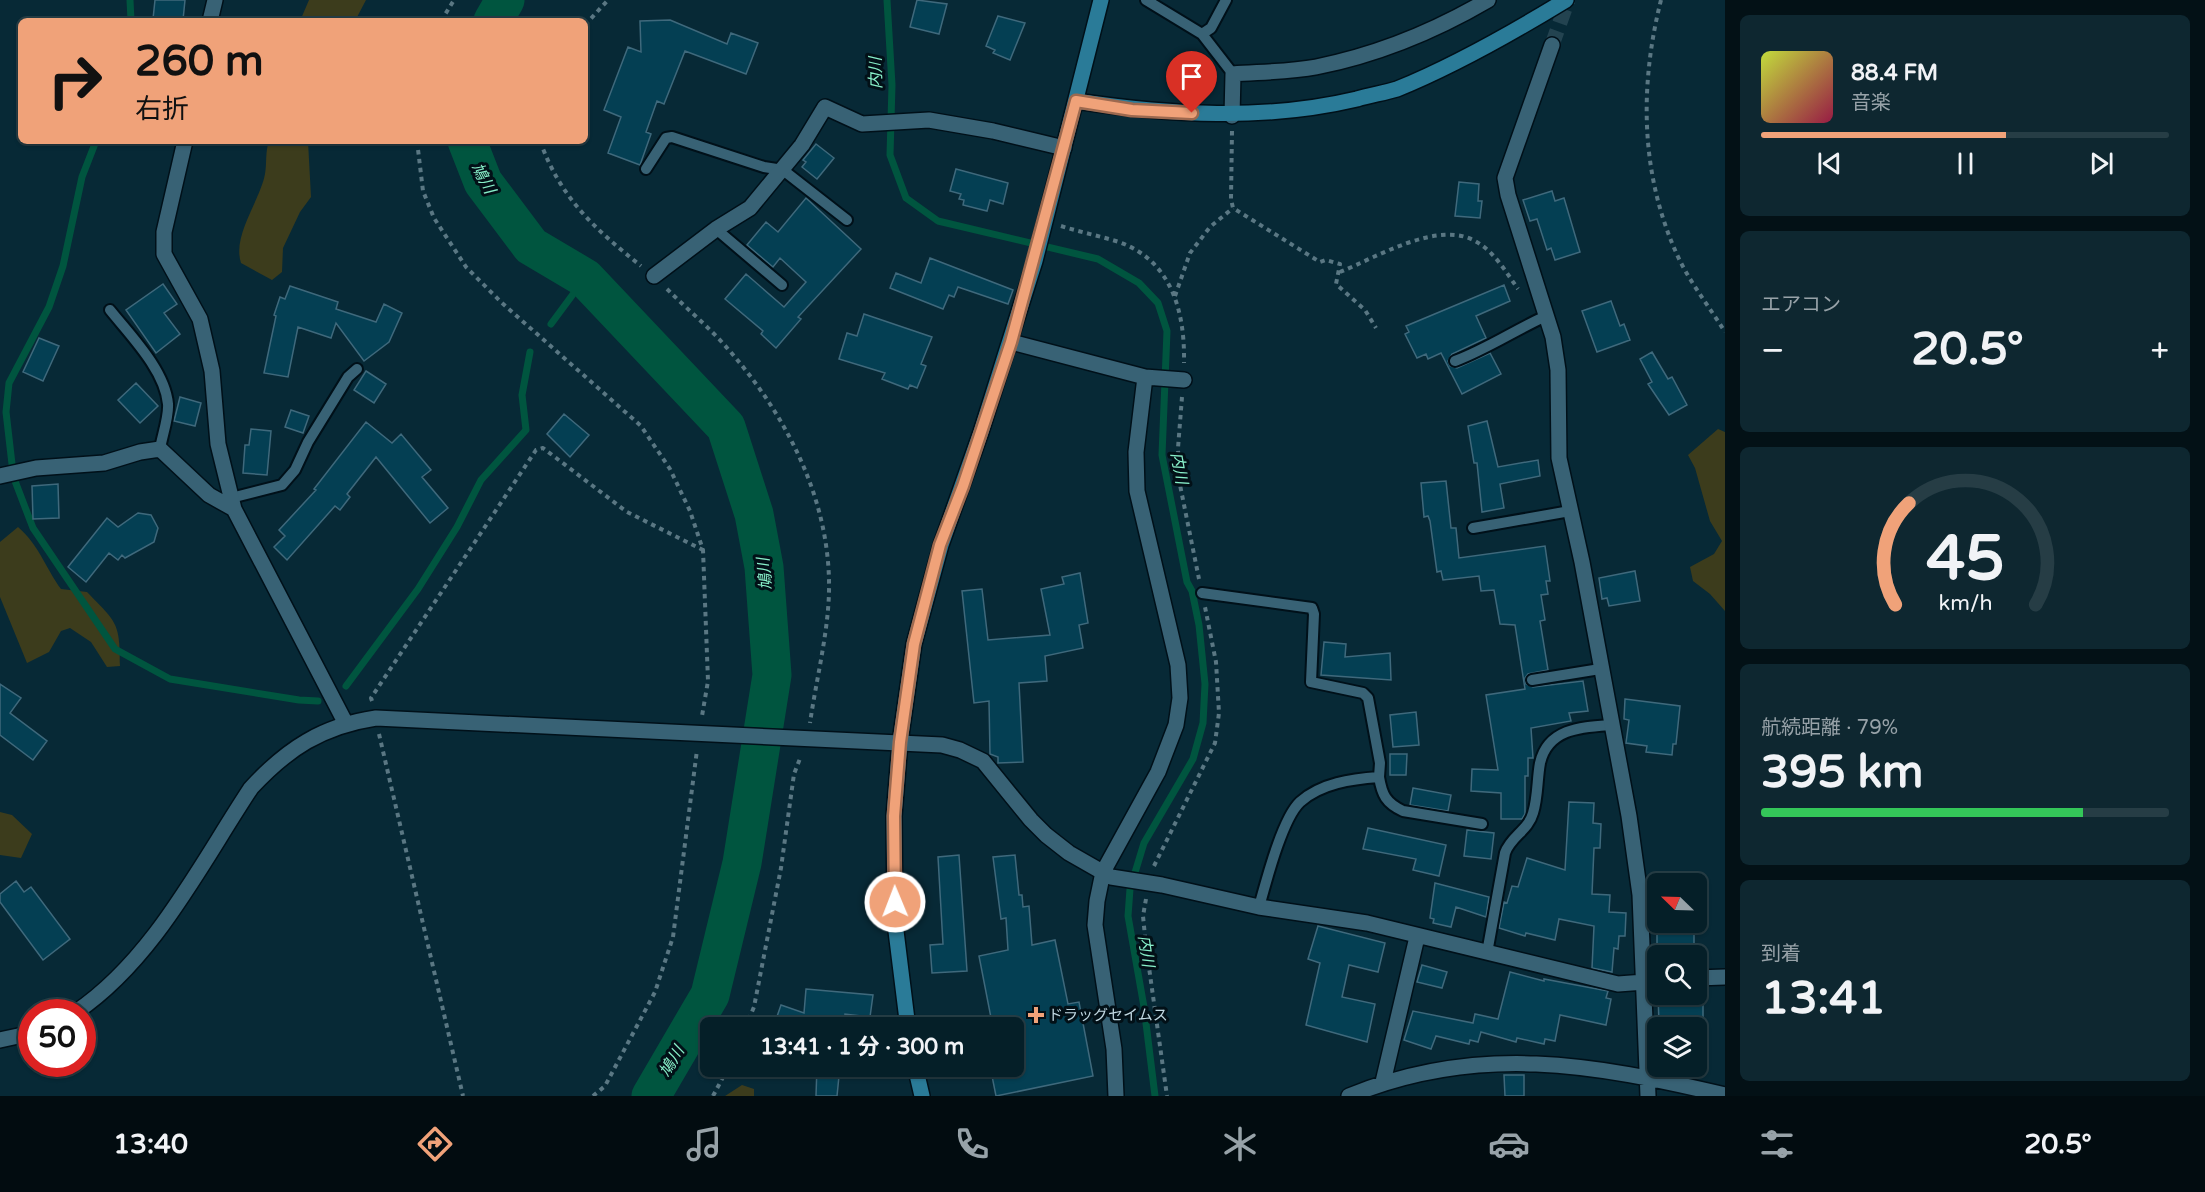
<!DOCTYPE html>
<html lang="ja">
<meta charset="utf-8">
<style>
:root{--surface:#051f28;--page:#0e2730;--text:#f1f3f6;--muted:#97a2a8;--line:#263d45;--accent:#f0a279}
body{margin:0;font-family:"Varela Round","Noto Sans JP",sans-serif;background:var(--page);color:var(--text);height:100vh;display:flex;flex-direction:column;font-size:22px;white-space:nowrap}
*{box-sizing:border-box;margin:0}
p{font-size:20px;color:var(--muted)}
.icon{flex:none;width:33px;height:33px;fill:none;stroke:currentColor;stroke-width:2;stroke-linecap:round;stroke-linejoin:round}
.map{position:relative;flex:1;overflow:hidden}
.details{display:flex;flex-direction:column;gap:15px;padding:15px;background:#031116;width:480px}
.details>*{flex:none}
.guide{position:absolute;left:18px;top:18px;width:570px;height:126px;border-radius:9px;box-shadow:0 2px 4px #0004,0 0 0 2px var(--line);background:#f0a279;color:#111;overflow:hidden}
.needle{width:39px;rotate:293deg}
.fabs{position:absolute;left:1647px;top:873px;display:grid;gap:12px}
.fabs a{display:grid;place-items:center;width:60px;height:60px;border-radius:9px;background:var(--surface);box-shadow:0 2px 4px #0004,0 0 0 2px var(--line);font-size:30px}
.speed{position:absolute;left:18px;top:999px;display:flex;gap:12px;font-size:30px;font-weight:700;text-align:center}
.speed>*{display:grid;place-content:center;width:78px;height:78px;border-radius:50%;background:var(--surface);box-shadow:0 2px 4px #0004,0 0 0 2px var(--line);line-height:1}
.speed .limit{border:9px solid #d22;background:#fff;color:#111}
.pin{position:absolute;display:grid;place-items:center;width:51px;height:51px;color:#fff;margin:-62px -26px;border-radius:50% 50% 50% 0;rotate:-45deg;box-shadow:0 0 6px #0007}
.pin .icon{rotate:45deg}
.me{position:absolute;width:66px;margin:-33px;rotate:359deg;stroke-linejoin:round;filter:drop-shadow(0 0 4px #0008)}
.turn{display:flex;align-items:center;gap:21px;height:126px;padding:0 18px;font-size:27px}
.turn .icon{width:78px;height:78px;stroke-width:2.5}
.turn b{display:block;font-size:42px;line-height:51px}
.big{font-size:45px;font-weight:700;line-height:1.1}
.details .tile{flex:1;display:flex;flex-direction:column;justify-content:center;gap:9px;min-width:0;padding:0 21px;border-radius:9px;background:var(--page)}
.details .dial{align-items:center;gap:0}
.dial svg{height:156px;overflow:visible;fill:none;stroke:var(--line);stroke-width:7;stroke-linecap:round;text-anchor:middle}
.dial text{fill:var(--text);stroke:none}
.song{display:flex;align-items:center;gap:18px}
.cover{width:72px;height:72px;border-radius:9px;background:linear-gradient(135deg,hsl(70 70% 55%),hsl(340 70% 35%))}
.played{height:6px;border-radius:3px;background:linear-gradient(90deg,var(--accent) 60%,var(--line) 60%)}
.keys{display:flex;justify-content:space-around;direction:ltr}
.heat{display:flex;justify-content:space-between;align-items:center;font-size:33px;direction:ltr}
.charge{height:9px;border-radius:4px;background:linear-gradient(90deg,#34c759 79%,var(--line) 0)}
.trip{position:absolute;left:700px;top:1017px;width:324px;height:60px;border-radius:9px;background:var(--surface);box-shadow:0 2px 4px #0004,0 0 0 2px var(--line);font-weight:700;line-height:60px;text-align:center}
.dock{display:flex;height:96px;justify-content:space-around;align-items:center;background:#020c10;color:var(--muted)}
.dock .icon{width:42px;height:42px}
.dock .current{color:var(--accent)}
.dock b{font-size:27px;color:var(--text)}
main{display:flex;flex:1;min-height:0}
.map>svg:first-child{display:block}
.green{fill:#3c3c1c}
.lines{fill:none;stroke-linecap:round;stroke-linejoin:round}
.stream{stroke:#00553f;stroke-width:7}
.river{stroke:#00553f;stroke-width:39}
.building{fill:#043f53;stroke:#3f697c;stroke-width:1.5}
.street-tunnel{stroke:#234350;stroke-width:15;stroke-dasharray:15 8;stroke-linecap:butt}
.lane-casing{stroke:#001019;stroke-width:14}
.street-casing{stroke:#001019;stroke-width:18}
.secondary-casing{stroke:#001019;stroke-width:18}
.path{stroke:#5a7783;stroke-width:4;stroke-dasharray:4.5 4.5;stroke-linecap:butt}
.lane{stroke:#386275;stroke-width:10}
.street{stroke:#386275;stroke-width:15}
.secondary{stroke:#2a7b98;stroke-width:15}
.route-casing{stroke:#9c694f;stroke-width:15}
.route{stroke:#f0a279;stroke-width:10}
.poi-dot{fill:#f0a279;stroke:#021017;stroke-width:2}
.labels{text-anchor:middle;stroke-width:6;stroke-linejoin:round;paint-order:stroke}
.poi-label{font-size:15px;fill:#c1d8e2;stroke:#021017;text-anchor:start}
.water-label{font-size:16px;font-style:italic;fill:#88f0ca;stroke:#021017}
</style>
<main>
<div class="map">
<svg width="1725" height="1096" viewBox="0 0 1725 1096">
<rect width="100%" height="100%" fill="#072936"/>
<path class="green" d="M309 0H366L355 21H300Z
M269 141H308L311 197 300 212 283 248 282 272 272 280 241 263C232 235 260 201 265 174 267 163 265 152 269 141Z
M1718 429 1725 432V611L1710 594 1693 581 1690 567 1714 554 1722 541 1710 521 1695 468 1688 455Z
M18 527C39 545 45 567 61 589L87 592C117 623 120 622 120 666L107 667 91 642 70 628 61 631 49 652 27 663 0 597V542Z
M0 812 12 815 32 834 21 858 0 855Z
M742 1085 754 1089V1096H725Z"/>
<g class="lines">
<path class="stream" d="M130 0 131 21
M887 0 892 85 890 155 906 198 938 221 1098 259 1139 283 1158 303 1167 331 1162 455 1187 582 1192 591 1199 625 1205 684 1203 723 1193 759 1144 843 1130 889 1128 916 1144 1007 1155 1096
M551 324 585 278
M12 464 6 412 9 383 49 307 63 266 82 177 96 141
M15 481 33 528 115 649 170 679 299 700 318 701
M346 686 418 589 457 527 481 480 526 430 522 395 530 352"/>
<path class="river" d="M493 21 505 0
M467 141 483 182 531 246 585 278 726 427 754 514 764 567 772 675 742 863 710 995 651 1096"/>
</g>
<path class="building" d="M155 0H185L183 20 153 19Z
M917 0 947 4 939 34 910 27Z
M998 16 1025 23 1010 60 993 53 995 50 986 46Z
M670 20 727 44 731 33 758 43 746 74 685 51 664 104 657 101 646 132 651 134 640 165 608 153 621 117 604 110 628 47 641 52 640 21Z
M816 144 834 158 817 179 802 167 806 162 803 160Z
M956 169 1008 183 1003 204 990 200 987 211 963 205 964 200 959 199 961 194 950 191Z
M1459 182 1479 184 1478 201H1482L1480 218 1455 216Z
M1552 191 1555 201 1564 198 1580 252 1555 260 1551 248 1547 250 1537 219 1530 221 1523 200Z
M806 198 861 249 798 317 801 319 776 348 761 334 763 331 725 299 746 274 784 307 806 282 780 258 773 267 747 245 766 222 778 232Z
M930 258 1013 290 1008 304 958 287 954 297 949 295 943 309 890 288 896 273 921 283Z
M163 284 177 304 164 313 180 334 156 353 126 310Z
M1504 285 1510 301 1476 316 1486 338 1452 354 1448 361 1450 366 1457 368 1490 353 1501 374 1462 394 1441 353 1428 359 1426 354 1417 358 1405 334 1409 332 1406 326Z
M290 286 338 302 336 309 376 322 384 304 402 313 389 342 364 361 336 323 331 338 298 327 288 377 264 373 276 316 274 315 280 297 285 299Z
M1611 301 1620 326 1624 324 1630 340 1597 352 1582 311Z
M864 314 932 337 921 364 926 366 917 388 910 385 908 389 882 379 885 373 839 359 847 333 857 336Z
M39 338 59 346 43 381 23 372Z
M1652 352 1668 379 1672 377 1687 405 1669 415 1648 384 1652 382 1640 359Z
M366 371 386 384 374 403 354 390Z
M136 383 158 406 140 423 118 400Z
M180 397 201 403 195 426 174 421Z
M291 410 309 416 303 433 285 427Z
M564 414 589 435 570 457 547 434Z
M1487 421 1498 467 1538 460 1540 476 1500 484 1504 508 1482 512 1477 463H1474L1468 426Z
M366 422 392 443 401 434 431 470 422 477 448 508 430 523 376 457 347 494 350 497 340 510 335 506 287 560 274 547 285 536 279 530 316 490 314 489Z
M251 429 271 431 267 475 243 473 245 445H249Z
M1446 481 1451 528H1456L1459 558 1545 546 1550 581H1546L1548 594 1541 595 1545 620 1540 621 1548 670 1528 674 1525 678 1526 684 1533 687 1583 681 1588 711 1569 713 1571 721 1531 728 1533 758H1528V776H1525V814L1522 819H1501V793L1471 791 1472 769 1498 770 1486 695 1525 689 1515 625 1500 624 1494 590 1481 591 1479 576 1443 580 1441 571 1437 572 1430 521 1428 516 1424 517 1421 483Z
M58 484 59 518 33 519 32 486Z
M138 513 151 515 158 528 154 542 125 558 122 555 118 560 109 553 86 582 68 567 107 518 118 527Z
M1635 571 1640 601 1609 606 1607 598 1602 599 1599 578Z
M1080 573 1088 623 1079 625 1083 648 1045 656 1047 681 1019 683 1023 762 998 763V757L990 754 989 701 974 703 962 591 982 589 988 640 1050 635 1041 589 1064 584 1062 577Z
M1324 642 1346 644 1345 657 1390 653 1391 680 1321 675Z
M0 684 21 698 10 713 47 741 33 760 0 735Z
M1625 699 1680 706 1676 744H1673L1672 755 1646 752 1647 746 1626 743 1629 720 1624 719Z
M1416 712 1419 745 1393 747 1390 715Z
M1390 754H1407L1406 775H1390Z
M1413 788 1451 795 1448 811 1410 805Z
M1569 802 1594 803 1593 823 1601 824 1600 848H1594L1592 894 1610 895 1609 912 1626 913 1625 936H1619L1618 949 1614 948 1612 972 1592 968 1594 926 1559 919 1555 940 1526 933 1525 936 1499 928 1504 902 1507 903 1512 886 1518 887 1527 858 1565 870Z
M1368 828 1446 845 1439 876 1413 870 1416 859 1363 849Z
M1467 830 1494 833 1491 859 1464 856Z
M959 855 967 971 932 973 930 945 943 944 938 857Z
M1015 855 1019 895H1022L1023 907 1029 906 1032 945 1055 940 1068 1004 1079 1002 1093 1076 996 1096 990 1066H1014V1028H993L979 956 1008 950 1006 918 1001 919 993 857Z
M16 881 24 892 31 887 70 939 43 960 0 902V894Z
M1435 883 1489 897 1486 917 1456 907 1451 927 1433 923 1434 919 1430 918Z
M1318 926 1385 943 1378 972 1349 965 1342 997 1375 1004 1367 1042 1306 1025 1320 963 1308 959Z
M1694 932V956H1657V934Z
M1422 965 1447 972 1442 988 1417 982Z
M1510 972 1544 981V979L1608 991 1606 998 1611 999 1606 1025 1560 1015 1555 1041 1545 1039 1544 1044 1517 1038 1516 1042 1481 1032 1478 1042 1470 1040 1469 1044 1436 1036 1431 1049 1404 1040 1413 1011 1473 1023 1475 1014 1498 1019Z
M806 989 873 995 870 1017 845 1014 844 1028H773L781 1005 804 1013Z
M1658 994H1703V1028H1662V1024H1659Z
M817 1066H840L837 1096H816Z
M1504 1075H1524V1096H1505Z"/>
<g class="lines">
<path class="street-tunnel" d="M1552 45 1568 0"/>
<defs>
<path id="lane" d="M1146 0 1202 34 1211 28 1226 0
M1202 34 1233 74
M646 169 666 138 672 137 764 167 783 170 847 220
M716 229 782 285
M110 310C130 335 165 370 168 404 169 417 162 436 160 449
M1455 361C1487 349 1515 330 1546 316
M231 498 282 485 295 470 308 442 348 377 357 369
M1473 528 1570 511
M1202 593 1312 608 1314 614 1311 682 1363 693 1368 698 1380 763 1379 777
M1532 680 1600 669
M1259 907C1266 882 1282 819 1300 802 1321 783 1352 779 1379 777 1382 795 1386 803 1403 811L1482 824
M1487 953 1505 853C1511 836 1528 831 1533 813 1538 797 1537 779 1540 763 1548 728 1582 727 1611 725"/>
<path id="street" d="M210 21 215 0
M1552 45 1505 178 1508 195 1553 337 1558 370 1559 458 1582 562 1629 816 1640 895 1648 1096
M1232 116 1233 74C1260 72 1289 72 1316 67 1376 55 1435 31 1488 0
M185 141 164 232V254L200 319 212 371 218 444 234 509 345 722
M654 276 716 229 750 208 802 145 825 107 862 124 929 120 993 131 1064 148
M1011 342 1145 377 1136 452 1137 491 1178 665 1180 698 1176 725 1158 772 1103 872 1097 901 1095 925 1114 1049 1116 1096
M1145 377 1184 380
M0 476 36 468 104 463 140 452 160 449 209 495 234 509
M1696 978 1725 977
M76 1012C154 959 200 865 251 788 287 749 322 726 376 718L942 745 960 750 983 761 1031 820 1046 835 1069 853 1111 877 1162 885 1259 907 1367 923 1618 984 1658 981
M0 1040 32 1033
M1383 1082 1417 937
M1349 1096C1479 1043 1593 1064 1725 1095"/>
<path id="secondary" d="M1076 101C1170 115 1264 121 1357 99 1370 95 1384 93 1397 89 1456 65 1512 33 1566 0
M908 1028 895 923 894 816 900 742 914 644 941 545 981 432 1035 261 1101 0
M915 1066 922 1096"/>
</defs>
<use href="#lane" class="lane-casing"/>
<use href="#street" class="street-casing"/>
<use href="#secondary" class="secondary-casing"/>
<path class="path" d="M1661 0C1640 83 1640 170 1675 250 1687 279 1709 306 1725 332
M441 21 454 0
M585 25 608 0
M1232 131 1231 199 1233 208 1320 262 1326 260 1340 264 1336 284 1365 310 1376 328
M417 141 423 191 434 218 466 267 502 303 641 426 670 469 690 511 703 550 708 681 702 716
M540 141C561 199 595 229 641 266
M1061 226C1080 232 1100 236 1119 242 1172 261 1185 312 1184 363
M1340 272C1377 257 1438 220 1475 241 1494 251 1506 272 1518 289
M667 289C687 309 710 328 728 349 787 416 831 501 829 592 828 634 816 681 810 723
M1175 296 1190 253 1210 227 1233 208
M1182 397 1178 448 1179 480 1199 579
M372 701 371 698 536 450 543 448 627 512 703 550
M379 734 463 1096
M1154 866 1215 743 1219 713 1216 662 1205 607
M1146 899 1143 916 1146 946 1167 1096
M745 1028 754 1007 781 868 794 774 801 756
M593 1096 605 1086 655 992 673 937 697 750
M713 1096 729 1066"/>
<use href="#lane" class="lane"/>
<use href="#street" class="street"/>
<use href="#secondary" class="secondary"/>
</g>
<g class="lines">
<defs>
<path id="route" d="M895 902 894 816 900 742 914 644 940 545 963 486 1011 342 1076 101 1132 110 1192 113"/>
</defs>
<use href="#route" class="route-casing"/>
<use href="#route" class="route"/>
</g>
<path class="poi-dot" d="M1033 1006h6v6h6v6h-6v6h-6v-6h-6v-6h6z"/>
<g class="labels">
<g class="poi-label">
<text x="1048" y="1020">ドラッグセイムス</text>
</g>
<g class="water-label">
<text transform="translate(875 73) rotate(-91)" y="6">内川</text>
<text transform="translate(484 178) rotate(62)" y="6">鳩川</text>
<text transform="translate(1180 468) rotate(80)" y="6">内川</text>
<text transform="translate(764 574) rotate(-96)" y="6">鳩川</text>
<text transform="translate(1147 951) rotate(82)" y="6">内川</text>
<text transform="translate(671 1061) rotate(-59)" y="6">鳩川</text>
</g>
</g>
</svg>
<div class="fabs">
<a><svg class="needle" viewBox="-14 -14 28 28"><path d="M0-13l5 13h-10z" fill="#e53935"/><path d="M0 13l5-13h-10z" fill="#97a2a8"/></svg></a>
<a><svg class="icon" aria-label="search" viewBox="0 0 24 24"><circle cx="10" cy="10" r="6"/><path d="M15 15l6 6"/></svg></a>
<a><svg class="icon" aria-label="layers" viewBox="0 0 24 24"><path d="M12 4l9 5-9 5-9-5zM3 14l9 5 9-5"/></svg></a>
</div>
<div class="speed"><div class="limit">50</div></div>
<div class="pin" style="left:1192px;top:113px;background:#d93025"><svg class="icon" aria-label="arrive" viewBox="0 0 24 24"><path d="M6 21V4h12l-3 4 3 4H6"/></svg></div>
<svg class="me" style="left:895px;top:902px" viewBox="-20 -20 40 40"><circle r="17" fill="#f0a279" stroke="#fff" stroke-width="3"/><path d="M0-11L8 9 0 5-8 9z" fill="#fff"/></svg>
<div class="trip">13:41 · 1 分 · 300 m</div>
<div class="guide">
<div class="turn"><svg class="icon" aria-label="right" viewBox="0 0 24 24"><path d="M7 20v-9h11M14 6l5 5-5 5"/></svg><div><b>260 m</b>右折</div></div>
</div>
</div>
<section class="details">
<div class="tile">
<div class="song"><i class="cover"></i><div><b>88.4 FM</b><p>音楽</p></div></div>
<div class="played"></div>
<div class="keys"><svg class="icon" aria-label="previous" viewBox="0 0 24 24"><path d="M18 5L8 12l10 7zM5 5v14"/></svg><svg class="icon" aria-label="pause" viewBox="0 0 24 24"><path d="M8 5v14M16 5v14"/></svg><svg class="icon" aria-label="next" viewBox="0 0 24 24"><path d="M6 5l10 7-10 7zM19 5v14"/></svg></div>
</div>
<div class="tile"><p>エアコン</p>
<div class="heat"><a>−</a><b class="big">20.5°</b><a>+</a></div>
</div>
<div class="tile dial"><svg viewBox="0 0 100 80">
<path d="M14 69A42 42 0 1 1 86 69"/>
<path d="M14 69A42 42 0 0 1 21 17" stroke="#f0a279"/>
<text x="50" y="56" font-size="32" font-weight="700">45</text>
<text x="50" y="72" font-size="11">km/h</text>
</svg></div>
<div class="tile"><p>航続距離 · 79%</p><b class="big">395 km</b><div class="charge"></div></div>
<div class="tile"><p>到着</p><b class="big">13:41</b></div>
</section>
</main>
<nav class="dock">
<b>13:40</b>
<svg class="icon current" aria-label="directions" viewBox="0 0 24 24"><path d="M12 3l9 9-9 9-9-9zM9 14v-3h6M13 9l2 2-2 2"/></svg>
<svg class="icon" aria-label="music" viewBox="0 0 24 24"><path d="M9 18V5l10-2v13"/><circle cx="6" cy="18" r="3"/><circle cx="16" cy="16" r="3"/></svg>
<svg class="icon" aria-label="phone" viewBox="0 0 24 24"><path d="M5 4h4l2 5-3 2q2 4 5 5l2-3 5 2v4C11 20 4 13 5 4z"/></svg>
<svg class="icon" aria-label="climate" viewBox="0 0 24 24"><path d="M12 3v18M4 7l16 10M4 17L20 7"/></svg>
<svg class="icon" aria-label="car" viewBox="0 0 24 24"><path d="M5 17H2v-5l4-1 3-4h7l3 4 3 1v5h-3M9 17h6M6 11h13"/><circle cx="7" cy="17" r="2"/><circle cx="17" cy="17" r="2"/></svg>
<svg class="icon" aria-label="filters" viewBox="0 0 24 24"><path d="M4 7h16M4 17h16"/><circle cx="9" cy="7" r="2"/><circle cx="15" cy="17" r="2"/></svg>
<b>20.5°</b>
</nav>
